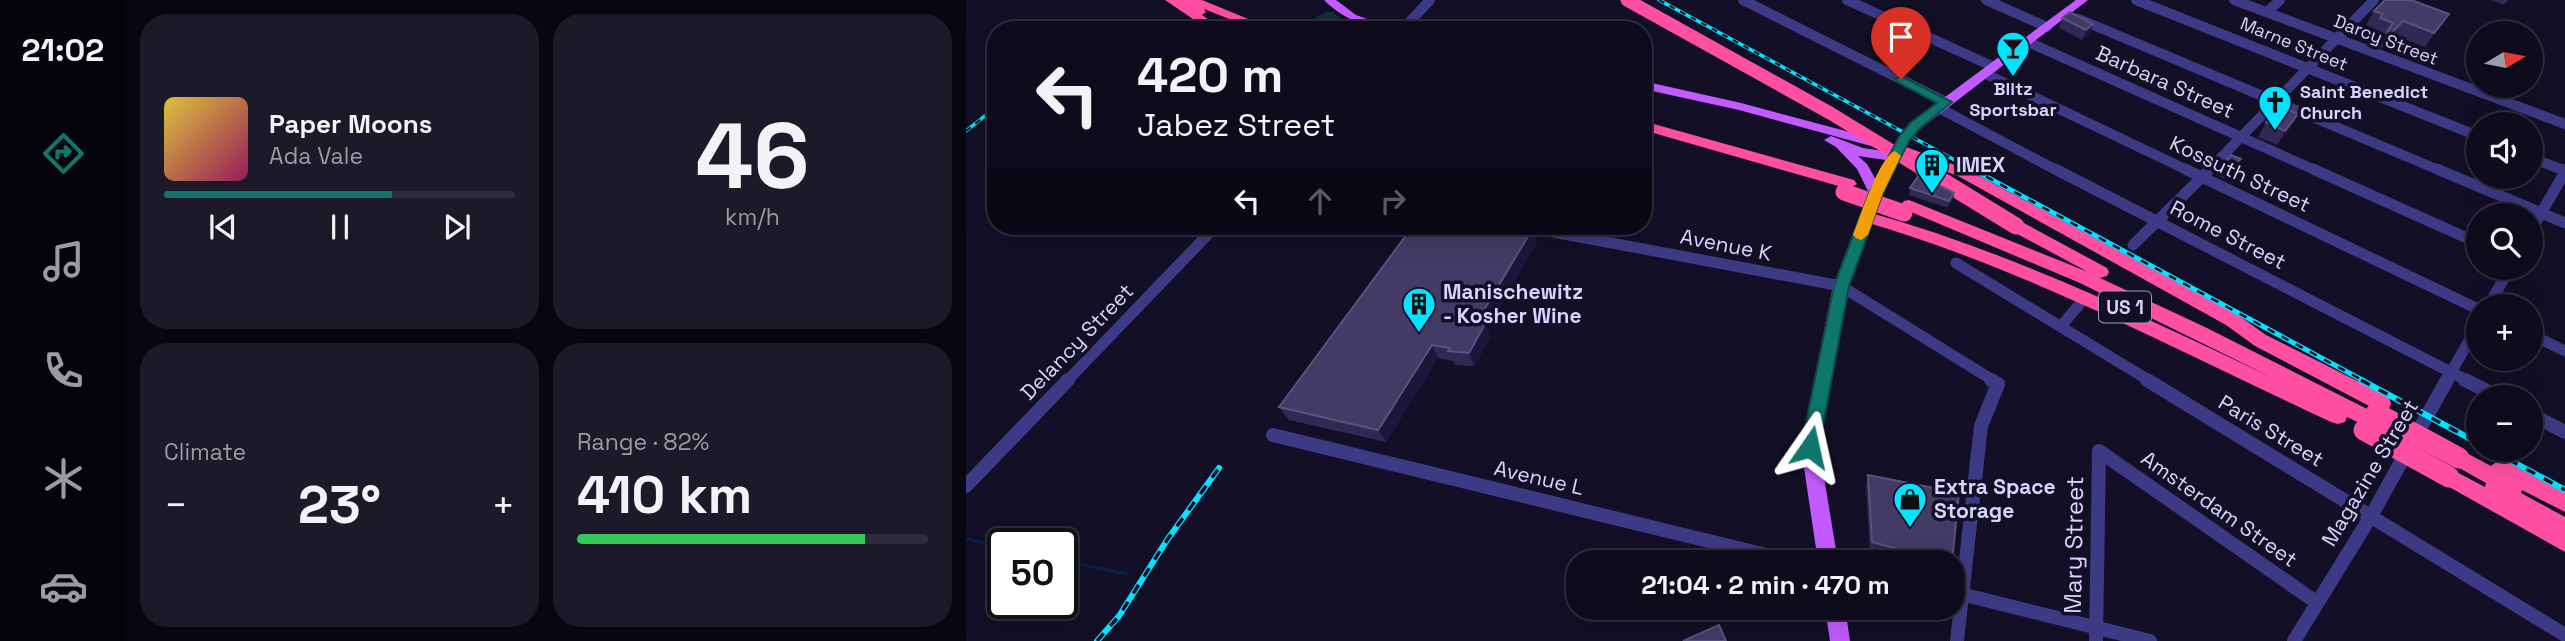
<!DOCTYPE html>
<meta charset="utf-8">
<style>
:root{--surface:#0e0b1c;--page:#1c1929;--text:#f1f3f6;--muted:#9b9ba3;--line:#2e2b3b;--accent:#0f766e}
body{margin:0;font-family:"Space Grotesk",sans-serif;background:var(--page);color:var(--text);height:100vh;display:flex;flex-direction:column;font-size:26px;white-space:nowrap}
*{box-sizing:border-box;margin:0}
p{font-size:23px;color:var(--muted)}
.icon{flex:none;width:38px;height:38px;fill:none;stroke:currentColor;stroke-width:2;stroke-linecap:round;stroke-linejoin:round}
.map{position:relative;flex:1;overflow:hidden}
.details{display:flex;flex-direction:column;gap:14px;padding:14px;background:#08060f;width:840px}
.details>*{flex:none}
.banner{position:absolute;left:21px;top:21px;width:665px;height:214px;border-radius:28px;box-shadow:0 7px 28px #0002,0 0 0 2px var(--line);background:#0e0b1c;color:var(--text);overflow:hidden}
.needle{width:46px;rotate:80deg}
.buttons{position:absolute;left:1500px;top:21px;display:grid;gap:14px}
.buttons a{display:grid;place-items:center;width:77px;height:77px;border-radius:50%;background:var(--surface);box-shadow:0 7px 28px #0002,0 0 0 2px var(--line);font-size:35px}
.speed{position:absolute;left:21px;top:528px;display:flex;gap:14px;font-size:35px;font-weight:700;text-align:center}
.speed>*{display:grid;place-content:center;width:91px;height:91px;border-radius:50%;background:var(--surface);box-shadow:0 7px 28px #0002,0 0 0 2px var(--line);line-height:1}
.speed .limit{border:4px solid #111;border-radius:10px;background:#fff;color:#111}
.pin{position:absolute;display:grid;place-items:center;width:60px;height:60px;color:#fff;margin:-72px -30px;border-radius:50% 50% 50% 0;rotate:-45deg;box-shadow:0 0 7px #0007}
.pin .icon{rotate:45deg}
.me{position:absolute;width:77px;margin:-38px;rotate:11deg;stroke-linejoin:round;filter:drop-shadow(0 0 5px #0008)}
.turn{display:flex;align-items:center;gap:24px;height:147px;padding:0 35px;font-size:32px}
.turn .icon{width:91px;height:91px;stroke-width:2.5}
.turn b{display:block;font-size:49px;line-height:60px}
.lanes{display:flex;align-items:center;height:66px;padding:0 35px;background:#0003;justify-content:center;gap:35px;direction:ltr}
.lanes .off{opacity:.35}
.big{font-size:52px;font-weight:800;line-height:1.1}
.details .tile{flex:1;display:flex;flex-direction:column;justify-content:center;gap:10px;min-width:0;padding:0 24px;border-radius:28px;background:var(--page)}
.details .dial{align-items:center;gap:0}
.dial b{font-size:91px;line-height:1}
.song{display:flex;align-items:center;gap:21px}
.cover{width:84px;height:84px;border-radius:10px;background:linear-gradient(135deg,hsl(50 70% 55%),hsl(330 70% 35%))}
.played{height:7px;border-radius:4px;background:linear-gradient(90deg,var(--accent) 65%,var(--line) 65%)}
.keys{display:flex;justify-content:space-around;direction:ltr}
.heat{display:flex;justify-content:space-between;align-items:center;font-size:38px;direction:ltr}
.charge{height:10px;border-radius:5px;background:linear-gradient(90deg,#34c759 82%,var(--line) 0)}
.details .tiles{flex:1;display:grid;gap:14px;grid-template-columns:repeat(2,1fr)}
.trip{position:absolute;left:600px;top:550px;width:399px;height:70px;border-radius:28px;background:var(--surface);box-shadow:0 7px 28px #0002,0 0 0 2px var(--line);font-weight:800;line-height:70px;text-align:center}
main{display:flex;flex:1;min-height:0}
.menu{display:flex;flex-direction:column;width:126px;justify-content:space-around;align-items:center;background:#06040b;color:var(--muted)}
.menu .icon{width:49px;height:49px}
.menu .selected{color:var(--accent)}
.menu b{font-size:32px;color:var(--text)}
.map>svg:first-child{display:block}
.green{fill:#12302f}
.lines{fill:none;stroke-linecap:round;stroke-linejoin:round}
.stream{stroke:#0a1f44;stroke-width:3.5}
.minor-far2{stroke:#3d3a85;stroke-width:10}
.minor-far1{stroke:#3d3a85;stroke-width:11}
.minor{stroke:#3d3a85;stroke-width:14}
.major{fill:#c25bff;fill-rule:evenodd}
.highway{fill:#ff4fa3;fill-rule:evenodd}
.rail-far2-casing{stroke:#00e5ff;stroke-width:3.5}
.rail-far1-casing{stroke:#00e5ff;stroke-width:5}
.rail-casing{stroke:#00e5ff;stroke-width:6}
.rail-far2{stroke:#130f26;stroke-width:2;stroke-dasharray:6;stroke-linecap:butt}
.rail-far1{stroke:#130f26;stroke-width:2.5;stroke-dasharray:8;stroke-linecap:butt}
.rail{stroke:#130f26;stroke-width:3.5;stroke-dasharray:10;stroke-linecap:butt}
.highway-bridge-far2{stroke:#ff4fa3;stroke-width:13}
.highway-bridge-far1{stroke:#ff4fa3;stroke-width:17}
.highway-bridge{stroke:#ff4fa3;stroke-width:21}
.wall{fill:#312854}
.shaded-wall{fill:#1d163a}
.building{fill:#433a66;stroke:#5a527e;stroke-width:2}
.route{fill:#0f766e;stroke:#0a4d48;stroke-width:2}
.slow{fill:#f59e0b}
.labels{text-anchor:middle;stroke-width:7;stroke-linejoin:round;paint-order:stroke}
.far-street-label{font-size:18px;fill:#d9d4ff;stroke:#130f26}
.far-poi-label{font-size:18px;font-weight:bold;fill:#d9d4ff;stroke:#130f26}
.shield{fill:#130f26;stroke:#9e99be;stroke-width:2}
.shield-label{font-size:19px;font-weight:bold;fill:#d9d4ff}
.street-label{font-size:21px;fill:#d9d4ff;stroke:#130f26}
.poi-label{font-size:21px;font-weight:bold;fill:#d9d4ff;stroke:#130f26;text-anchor:start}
.near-street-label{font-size:24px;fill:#d9d4ff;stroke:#130f26}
</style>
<main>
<nav class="menu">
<b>21:02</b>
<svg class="icon selected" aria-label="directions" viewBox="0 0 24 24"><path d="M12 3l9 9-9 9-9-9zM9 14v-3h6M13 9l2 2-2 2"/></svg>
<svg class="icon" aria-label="music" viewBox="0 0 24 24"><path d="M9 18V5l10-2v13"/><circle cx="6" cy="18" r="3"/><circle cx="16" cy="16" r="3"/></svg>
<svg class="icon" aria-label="phone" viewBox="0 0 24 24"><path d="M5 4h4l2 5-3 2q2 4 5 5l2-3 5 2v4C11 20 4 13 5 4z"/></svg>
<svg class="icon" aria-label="climate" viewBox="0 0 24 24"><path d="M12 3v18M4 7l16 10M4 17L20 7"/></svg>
<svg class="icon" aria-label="car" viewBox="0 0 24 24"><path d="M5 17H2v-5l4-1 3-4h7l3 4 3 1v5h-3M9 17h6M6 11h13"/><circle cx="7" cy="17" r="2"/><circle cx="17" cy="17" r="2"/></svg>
</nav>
<section class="details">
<div class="tiles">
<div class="tile">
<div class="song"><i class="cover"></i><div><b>Paper Moons</b><p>Ada Vale</p></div></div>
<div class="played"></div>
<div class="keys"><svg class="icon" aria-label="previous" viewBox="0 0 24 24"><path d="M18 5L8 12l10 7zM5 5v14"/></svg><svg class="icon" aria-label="pause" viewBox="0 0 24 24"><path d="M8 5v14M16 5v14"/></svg><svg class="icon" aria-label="next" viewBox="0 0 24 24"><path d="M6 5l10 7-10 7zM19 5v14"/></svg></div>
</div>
<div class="tile dial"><b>46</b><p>km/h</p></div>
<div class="tile"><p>Climate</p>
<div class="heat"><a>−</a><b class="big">23°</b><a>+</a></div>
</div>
<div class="tile"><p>Range · 82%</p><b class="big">410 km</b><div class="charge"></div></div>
</div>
</section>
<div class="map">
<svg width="1599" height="641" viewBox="0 0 1599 641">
<rect width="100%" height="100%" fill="#130f26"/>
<path class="green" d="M360 12H367L374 18 409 30H326Z"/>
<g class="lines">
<path class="stream" d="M0 539 37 547
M96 560 160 574"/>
<path class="minor-far2" d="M777 0 980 102
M881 0 1028 67
M1020 0 1081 27
M1170 0 1512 136
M1268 0 1599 124
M1301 12 1314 0
M1113 19 1475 171
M436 30 464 0
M1062 42 1351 171
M1020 74 1223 171
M973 108 1092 171
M1564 157 1599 171
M1242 171 1408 0"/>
<path class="minor-far1" d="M1089 169 1502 381
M1219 169 1512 309
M1347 169 1512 243
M1471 169 1599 223
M1595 169 1599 171
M555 226 875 286 1028 381
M1564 232 1599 172
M1167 245 1244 169
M990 263 1184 381
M1522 306 1544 268
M1095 326 1113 305
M1564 334 1599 351
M101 381 250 226
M1480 381 1512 325"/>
<path class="minor" d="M1181 380 1599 635
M1499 380 1533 397
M1564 414 1599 432
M307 435 829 562
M1133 451 1350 602
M0 486 102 380
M987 592 1184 641
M991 641 1015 426 1032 384 1025 380
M1130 641 1133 451
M1328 641 1405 516 1481 380"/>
<path class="major" d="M358 0H370L390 15 432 30C404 30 378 20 358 0Z
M1110 0H1122L954 129 943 142 917 193 883 286 853 447 872 562H852L835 447 867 286 903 193 891 169 870 147 858 140 865 136 897 148 924 152 944 123ZM892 156 920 160 910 180 901 164Z
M677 81 775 103 921 142 923 145 916 149 773 110 677 89Z
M859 607H879L884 641H864Z"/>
<path class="highway" d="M199 0H236L309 30H291L238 9 240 12 236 15 258 30H243Z
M677 121 888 180 891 184 883 189 677 130Z
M932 144 1002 170 1272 315 1300 335 1423 397 1425 403 1423 409 1416 411 1409 409 1289 346 1260 325 992 176 927 152 925 149 927 146Z
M943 200 1122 272 1044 230 1042 226 1044 222H1056L1141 268 1143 272 1141 276 1134 278 1241 328 1411 414 1414 420 1411 426 1404 428 1381 417 1379 422 1372 424 1365 422C1210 350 1061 269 896 221L894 217 902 212C1044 252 1174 315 1307 378L1114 283 938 209 935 205 938 201Z
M1493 449 1525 466 1534 459 1541 462 1599 493V512L1556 490 1555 493 1599 517V552L1476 483 1473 477 1476 471 1483 468 1519 487 1520 483 1486 464 1483 458 1486 452Z"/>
<defs>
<path id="rail-far2" d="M693 0 1009 171
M0 131 30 107"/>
<path id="rail-far1" d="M1006 169 1398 381"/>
<path id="rail" d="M1395 380 1512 443
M1525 450 1599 490
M131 641 153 616 201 540 253 468"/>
</defs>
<use href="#rail-far2" class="rail-far2-casing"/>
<use href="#rail-far1" class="rail-far1-casing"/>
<use href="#rail" class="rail-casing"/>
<use href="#rail-far2" class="rail-far2"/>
<use href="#rail-far1" class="rail-far1"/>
<use href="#rail" class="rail"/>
<path class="highway-bridge-far2" d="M661 0 864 113 959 171"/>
<path class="highway-bridge-far1" d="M957 169 1050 226
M878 192 938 213"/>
<path class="highway-bridge" d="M1410 413 1493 458
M1398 430 1483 477"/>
</g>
<path class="wall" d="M1525 0H1542L1538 5Z
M1408 11 1474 27 1459 47 1428 35 1417 48 1413 46 1419 37 1405 31 1408 28 1400 25Z
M1096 18 1127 24 1124 34 1116 40 1093 28Z
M1300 122 1324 128 1311 145 1292 137Z
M1275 159 1271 167 1259 179 1250 175 1254 168Z
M944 188 988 193 987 200 982 208 943 195Z
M520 227 567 228 571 242 521 328 524 338 508 366 489 365 487 361 472 358 420 442 323 420 313 407Z
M902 475 986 562H936L904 553 900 487Z"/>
<path class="shaded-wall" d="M1483 14 1474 27 1459 47 1468 33Z
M1437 21 1428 35 1417 48 1425 34Z
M1127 24 1124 34 1116 40 1120 30Z
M1332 114 1324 128 1311 145 1319 131Z
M1275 159 1271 167 1259 179 1263 172Z
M988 193 987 200 982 208 983 201Z
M567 228 571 242 521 328 524 338 508 366 503 353 512 320Z
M466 345 472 358 420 442 412 430Z"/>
<path class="building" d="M1419 0H1445L1483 14 1468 33 1437 21 1425 34 1421 32 1427 23 1414 18 1417 14 1408 11Z
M1104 12 1127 24 1120 30 1096 18Z
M1315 107 1332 114 1319 131 1300 122Z
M1265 155 1275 159 1263 172 1254 168Z
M953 175 988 193 983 201 944 188Z
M447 226 520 227 521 226H558L567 228 512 320 519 324 503 353 482 351 484 348 466 345 412 430 313 407Z
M902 475 993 493 986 562H982L906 542Z
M753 625 760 641H717Z"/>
<path class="route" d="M935 76 986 102 953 129 943 141 917 193 883 286 853 447 850 452 844 454 838 452 835 447 868 286 903 193 933 137 944 123 971 103 931 82 929 79Z"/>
<path class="slow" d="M929 151 935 156 917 193 902 235 895 240 890 238 887 235C894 218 913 157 929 151Z"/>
<defs>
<symbol id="bar-pin" viewBox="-11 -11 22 30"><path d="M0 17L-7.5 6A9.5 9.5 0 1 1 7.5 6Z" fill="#00e5ff" stroke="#130f26"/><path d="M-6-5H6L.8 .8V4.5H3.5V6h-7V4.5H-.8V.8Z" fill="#111"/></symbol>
<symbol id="church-pin" viewBox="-11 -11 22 30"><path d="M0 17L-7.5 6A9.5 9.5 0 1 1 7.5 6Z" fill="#00e5ff" stroke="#130f26"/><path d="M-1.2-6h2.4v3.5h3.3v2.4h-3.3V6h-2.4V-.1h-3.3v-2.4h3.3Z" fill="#111"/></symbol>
<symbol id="building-pin" viewBox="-11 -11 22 30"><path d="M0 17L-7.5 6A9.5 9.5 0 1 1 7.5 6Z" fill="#00e5ff" stroke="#130f26"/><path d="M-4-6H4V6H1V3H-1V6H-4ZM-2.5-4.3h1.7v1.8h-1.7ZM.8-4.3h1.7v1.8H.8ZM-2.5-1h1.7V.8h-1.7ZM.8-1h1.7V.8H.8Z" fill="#111"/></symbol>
<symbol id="shop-pin" viewBox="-11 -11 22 30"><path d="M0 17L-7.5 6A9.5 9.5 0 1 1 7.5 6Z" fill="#00e5ff" stroke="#130f26"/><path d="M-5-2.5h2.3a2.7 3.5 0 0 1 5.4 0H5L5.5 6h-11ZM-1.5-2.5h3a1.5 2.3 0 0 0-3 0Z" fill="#111"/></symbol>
</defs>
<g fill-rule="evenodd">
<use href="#bar-pin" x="1028" y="29" width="38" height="52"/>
<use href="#church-pin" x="1290" y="83" width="38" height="52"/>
<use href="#building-pin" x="947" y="146" width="38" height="52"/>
<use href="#building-pin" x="434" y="285" width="38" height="52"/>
<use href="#shop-pin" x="925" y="480" width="38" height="52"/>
</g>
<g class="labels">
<g class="far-street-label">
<text transform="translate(1420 40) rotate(21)" y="6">Darcy Street</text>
<text transform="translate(1328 44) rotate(22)" y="6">Marne Street</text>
</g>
<g class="far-poi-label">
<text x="1047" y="95">Blitz<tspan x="1047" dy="21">Sportsbar</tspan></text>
<text x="1334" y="98" text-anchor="start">Saint Benedict<tspan x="1334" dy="21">Church</tspan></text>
</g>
<rect class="shield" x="1133" y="291.5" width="52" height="31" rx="5"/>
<g class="shield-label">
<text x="1159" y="314">US 1</text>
</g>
<g class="street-label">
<text transform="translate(1199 82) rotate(24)" y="7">Barbara Street</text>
<text transform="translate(1274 174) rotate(25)" y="7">Kossuth Street</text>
<text transform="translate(1262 235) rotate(27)" y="7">Rome Street</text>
<text transform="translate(760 245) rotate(11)" y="7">Avenue K</text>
<text transform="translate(111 342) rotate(-46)" y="7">Delancy Street</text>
<text transform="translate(1305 431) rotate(31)" y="7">Paris Street</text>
<text transform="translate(1404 473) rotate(-59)" y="7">Magazine Street</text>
<text transform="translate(573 478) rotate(13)" y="7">Avenue L</text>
<text transform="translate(1253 509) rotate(35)" y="7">Amsterdam Street</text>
</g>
<g class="poi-label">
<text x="990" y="172">IMEX</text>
<text x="477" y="299">Manischewitz<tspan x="477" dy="24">- Kosher Wine</tspan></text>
<text x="968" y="494">Extra Space<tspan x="968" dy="24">Storage</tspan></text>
</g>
<g class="near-street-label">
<text transform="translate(1108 545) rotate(-89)" y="8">Mary Street</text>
</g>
</g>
</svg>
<div class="buttons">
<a><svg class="needle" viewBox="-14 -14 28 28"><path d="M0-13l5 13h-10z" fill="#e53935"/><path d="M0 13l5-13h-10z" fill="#9b9ba3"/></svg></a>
<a><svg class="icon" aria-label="sound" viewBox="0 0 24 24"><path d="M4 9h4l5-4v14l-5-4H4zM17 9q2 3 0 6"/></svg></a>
<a><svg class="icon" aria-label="search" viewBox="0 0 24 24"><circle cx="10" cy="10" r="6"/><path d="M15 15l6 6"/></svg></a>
<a>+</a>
<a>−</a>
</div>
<div class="speed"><div class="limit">50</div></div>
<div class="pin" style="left:935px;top:79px;background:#d93025"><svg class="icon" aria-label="arrive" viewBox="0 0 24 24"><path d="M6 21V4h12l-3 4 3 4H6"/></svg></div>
<svg class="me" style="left:844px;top:447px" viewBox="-20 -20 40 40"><path d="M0-17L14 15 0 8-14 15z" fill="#0f766e" stroke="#fff" stroke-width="4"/></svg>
<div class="trip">21:04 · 2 min · 470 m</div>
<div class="banner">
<div class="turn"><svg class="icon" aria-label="left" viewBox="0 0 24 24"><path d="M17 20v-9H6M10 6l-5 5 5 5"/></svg><div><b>420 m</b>Jabez Street</div></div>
<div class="lanes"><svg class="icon" aria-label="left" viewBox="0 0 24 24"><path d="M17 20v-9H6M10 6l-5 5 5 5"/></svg><svg class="icon off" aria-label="ahead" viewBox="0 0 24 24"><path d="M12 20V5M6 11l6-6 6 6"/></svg><svg class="icon off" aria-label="right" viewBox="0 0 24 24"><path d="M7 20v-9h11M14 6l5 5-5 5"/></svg></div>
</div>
</div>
</main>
